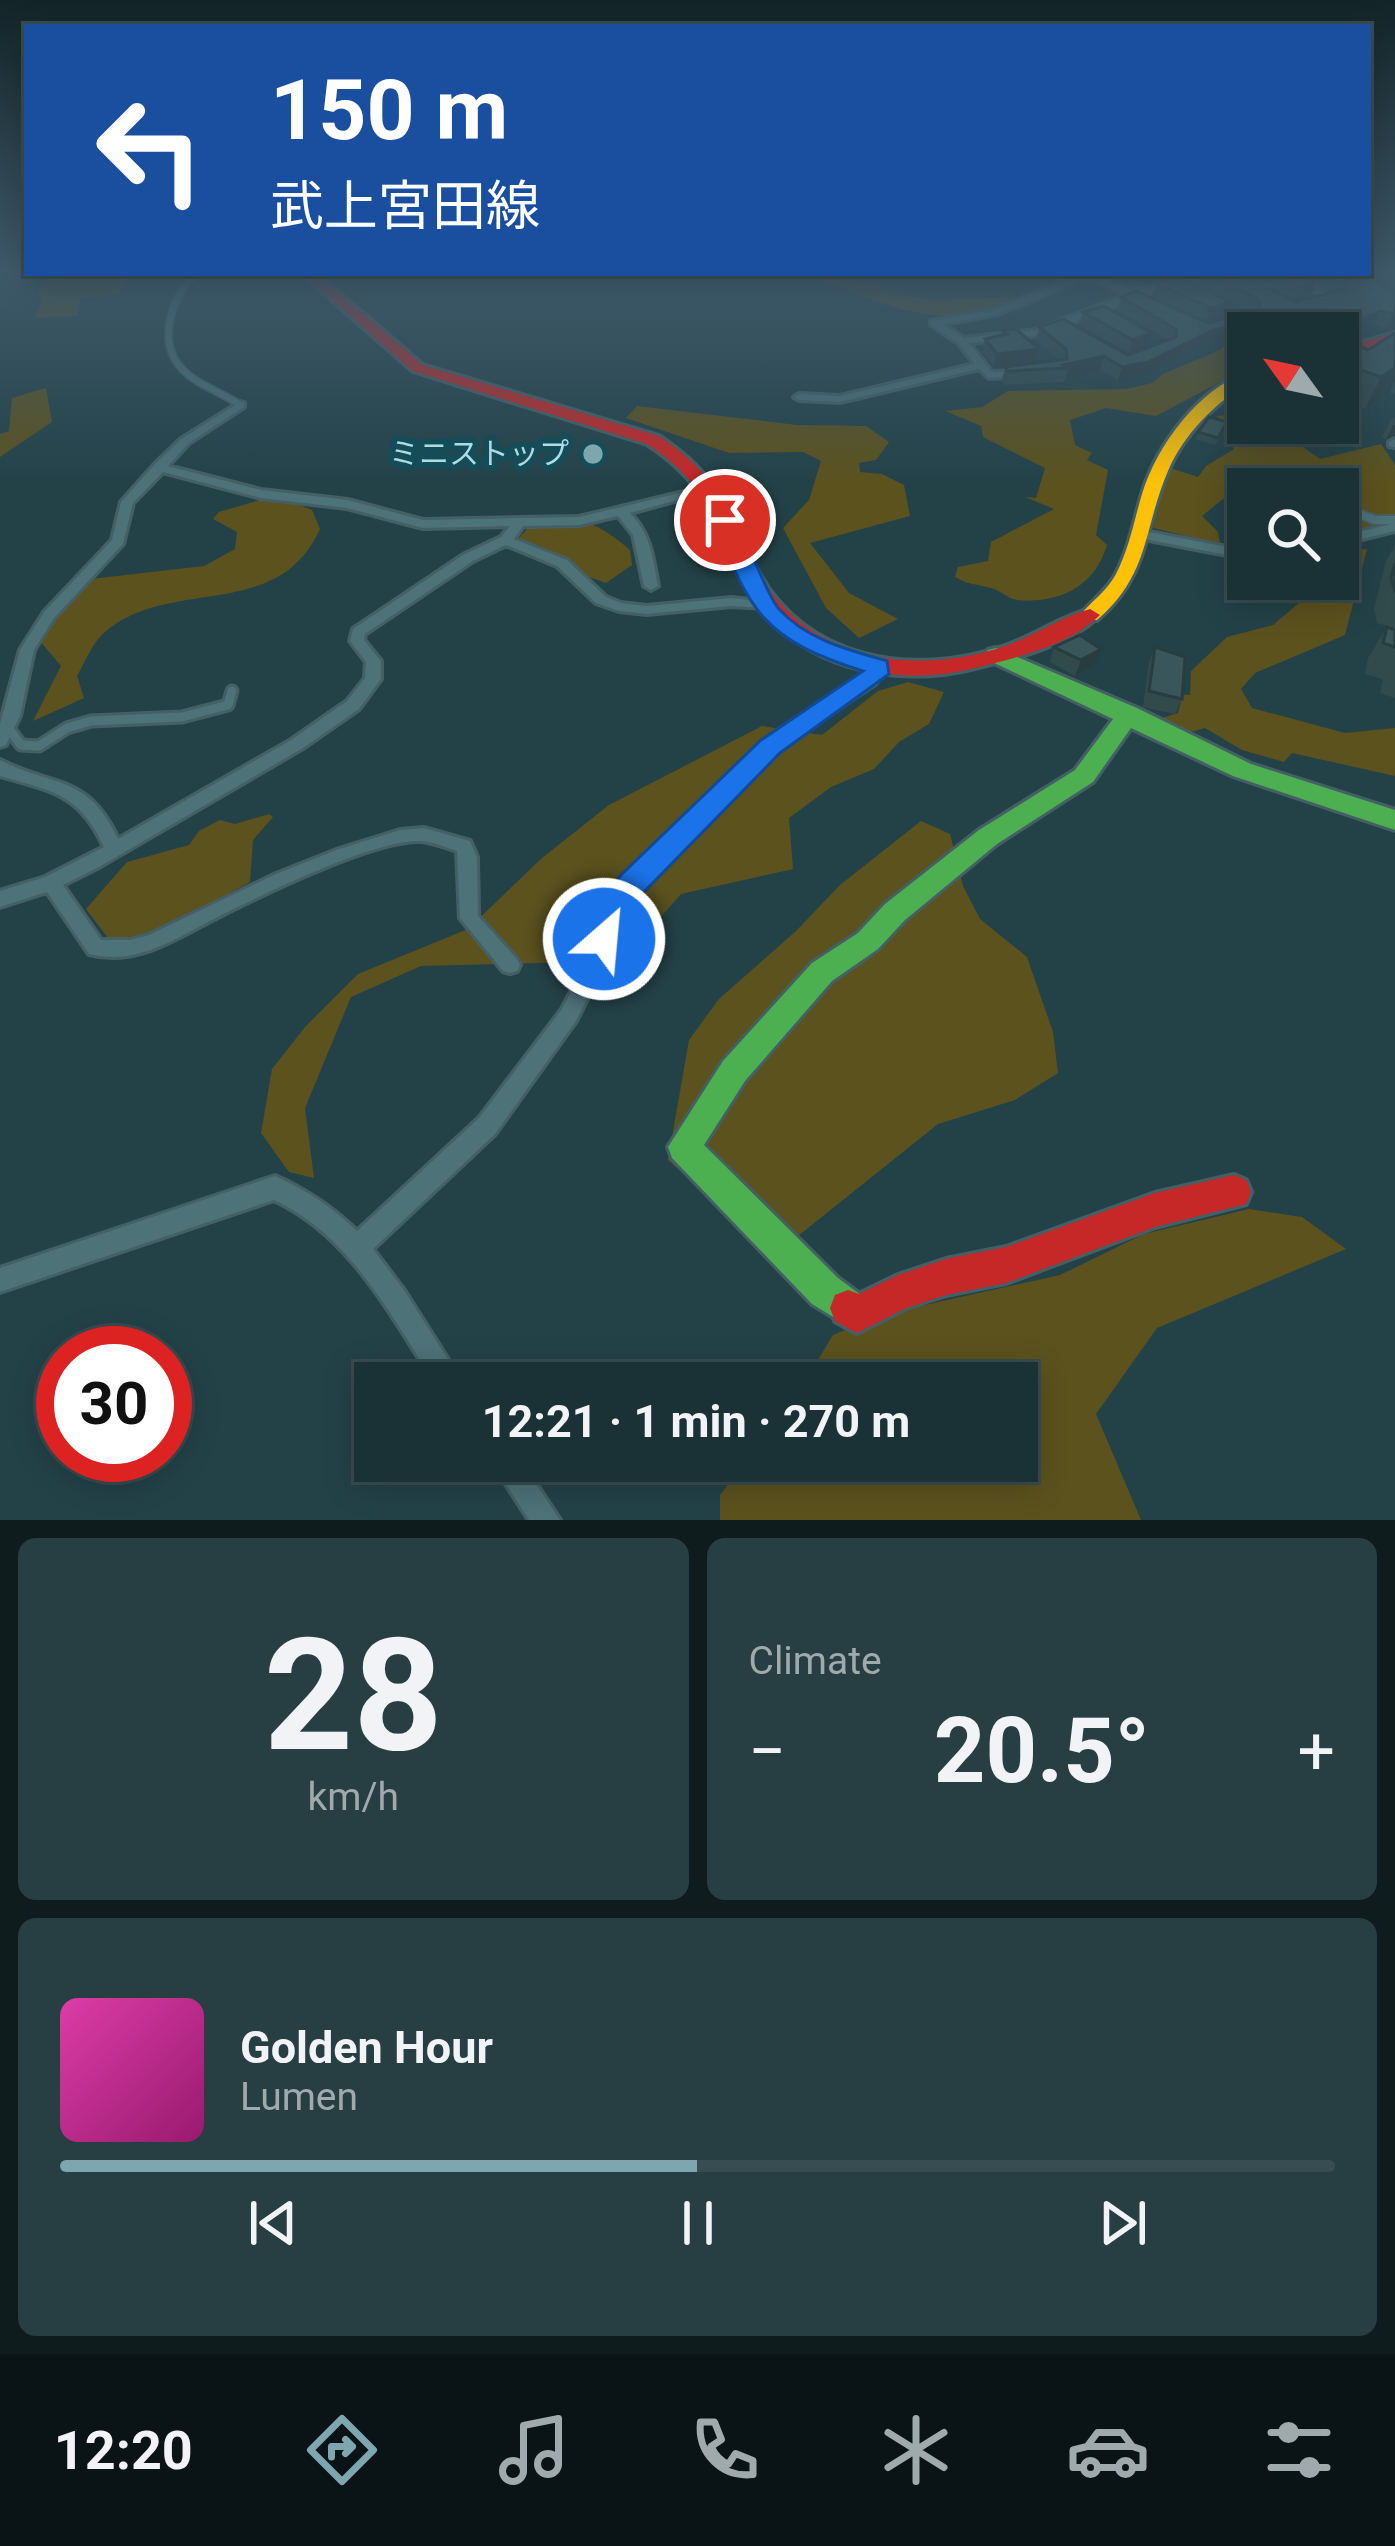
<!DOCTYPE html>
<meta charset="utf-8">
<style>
:root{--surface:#1a3236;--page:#273e42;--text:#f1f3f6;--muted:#9faaad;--line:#384d51;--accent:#7da6af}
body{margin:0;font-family:Roboto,"Noto Sans JP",sans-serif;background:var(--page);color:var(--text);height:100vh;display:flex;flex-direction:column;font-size:45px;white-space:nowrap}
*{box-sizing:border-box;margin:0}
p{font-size:39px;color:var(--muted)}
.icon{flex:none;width:66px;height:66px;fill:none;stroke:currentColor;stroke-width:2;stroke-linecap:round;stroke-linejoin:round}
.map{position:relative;height:1520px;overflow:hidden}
.drawer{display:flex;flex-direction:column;gap:18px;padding:18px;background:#0e1c1e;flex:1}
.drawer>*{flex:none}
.guide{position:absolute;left:24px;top:24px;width:1347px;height:252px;border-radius:0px;box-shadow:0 6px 30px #0003,0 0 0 3px var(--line);background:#1a4fa0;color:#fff;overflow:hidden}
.needle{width:78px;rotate:303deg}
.tools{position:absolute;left:1227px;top:312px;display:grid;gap:24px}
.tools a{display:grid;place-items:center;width:132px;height:132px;border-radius:0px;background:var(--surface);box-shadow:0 6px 30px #0003,0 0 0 3px var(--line);font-size:60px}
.speed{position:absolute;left:36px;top:1326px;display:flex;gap:24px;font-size:60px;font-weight:700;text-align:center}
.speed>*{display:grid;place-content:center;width:156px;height:156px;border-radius:50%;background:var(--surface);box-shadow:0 6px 30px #0003,0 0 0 3px var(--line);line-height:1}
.speed .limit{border:18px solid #d22;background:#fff;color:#111}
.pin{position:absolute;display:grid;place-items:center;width:102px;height:102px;color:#fff;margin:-51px;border:6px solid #fff;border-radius:50%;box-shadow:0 3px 12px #0007}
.me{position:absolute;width:132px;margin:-66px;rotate:27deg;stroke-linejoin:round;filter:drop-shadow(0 0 9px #0008)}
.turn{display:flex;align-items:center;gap:42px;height:252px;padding:0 48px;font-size:54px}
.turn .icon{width:156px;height:156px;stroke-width:2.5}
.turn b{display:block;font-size:84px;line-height:102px}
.big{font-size:90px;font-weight:700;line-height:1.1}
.drawer .tile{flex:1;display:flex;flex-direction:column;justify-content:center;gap:18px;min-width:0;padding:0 42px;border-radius:18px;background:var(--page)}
.drawer .dial{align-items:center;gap:0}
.dial b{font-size:156px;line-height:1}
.song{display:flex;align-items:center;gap:36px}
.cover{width:144px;height:144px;border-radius:18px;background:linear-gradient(135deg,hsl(320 70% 55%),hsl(320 70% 35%))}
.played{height:12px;border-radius:6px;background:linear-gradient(90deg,var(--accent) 50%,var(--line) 50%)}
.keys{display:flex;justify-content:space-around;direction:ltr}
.heat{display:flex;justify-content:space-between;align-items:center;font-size:66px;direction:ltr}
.drawer .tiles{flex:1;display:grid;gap:18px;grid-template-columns:1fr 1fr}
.tile:last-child{grid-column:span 2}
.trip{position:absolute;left:354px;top:1362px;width:684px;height:120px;border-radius:0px;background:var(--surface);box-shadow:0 6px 30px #0003,0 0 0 3px var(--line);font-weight:700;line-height:120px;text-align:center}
.dock{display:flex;height:192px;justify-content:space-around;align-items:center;background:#0a1416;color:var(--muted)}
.dock .icon{width:84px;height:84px}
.dock .current{color:var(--accent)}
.dock b{font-size:54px;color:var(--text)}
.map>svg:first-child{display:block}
.green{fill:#5b521e}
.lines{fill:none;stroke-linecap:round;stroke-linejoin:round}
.lane-far2-casing{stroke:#446065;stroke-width:9}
.lane-far1-casing{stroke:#446065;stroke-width:12}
.lane-casing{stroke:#446065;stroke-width:15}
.street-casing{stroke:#446065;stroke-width:6}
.fast-casing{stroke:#446065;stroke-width:6}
.slow-casing{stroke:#446065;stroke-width:6}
.jam-casing{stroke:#446065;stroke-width:6}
.lane-far2{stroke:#4d7278;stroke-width:6}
.lane-far1{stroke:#4d7278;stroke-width:8}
.lane{stroke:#4d7278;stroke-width:9}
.street{fill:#4d7278;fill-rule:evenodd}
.fast{fill:#4caf50;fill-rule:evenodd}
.slow{fill:#ffc107;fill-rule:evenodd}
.jam{fill:#c62828;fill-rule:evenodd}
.wall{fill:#314b4d}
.shaded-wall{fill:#283d3f}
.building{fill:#39575a;stroke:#283d3f;stroke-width:3}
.route{fill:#1a73e8;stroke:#114b97;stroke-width:3}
.poi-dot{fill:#7da6af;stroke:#144c57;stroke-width:4.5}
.labels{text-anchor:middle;stroke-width:12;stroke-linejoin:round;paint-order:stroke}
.far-poi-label{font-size:30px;fill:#aedce6;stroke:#144c57;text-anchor:end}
</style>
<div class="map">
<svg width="1395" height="1520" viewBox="0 0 1395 1520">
<rect width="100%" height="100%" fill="#234248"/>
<path class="green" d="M48 273H93L128 280 118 294 80 299 77 316 35 318 42 301 38 294Z
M822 280H849L927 300 1008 297 1012 303C946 332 885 306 822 280Z
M1229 340H1248V367L1156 416 1106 408 1070 420 1075 445 1092 453 1087 460 1108 470 1096 535 1107 545C1095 586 1060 604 1017 600 1008 599 1000 590 991 588 977 584 968 585 955 577L958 567 988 561 991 542 1054 509 1025 497 1036 498 1045 468 983 437 981 426 945 411 982 407 1008 391 1126 389 1152 383 1163 374 1220 350Z
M46 388 52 422 0 457V434L9 431 12 398Z
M1247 401 1248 423H1338V414L1358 413 1360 418 1353 424 1287 436 1320 459 1381 444 1395 465V520L1338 534V489H1248V506L1223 499 1202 516 1218 532 1220 544 1153 528 1167 467 1198 477 1206 466 1234 449 1226 434 1231 426 1216 416 1229 415Z
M637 406 797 425 866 426 889 442 876 460 859 463 860 472 882 474 904 485 910 516 810 543 849 593 898 619 859 638 826 608 783 528 809 500 821 461 803 452 729 453 626 418Z
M260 500 292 502 312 510 320 529C277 625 164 574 101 636 91 646 84 664 77 676L84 698 33 721 61 666 40 641 52 603 82 580 204 566 235 549 237 532 213 519 219 512Z
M538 516C582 518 596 521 630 550L632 565 606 583 521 553 519 538Z
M1367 549 1345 635 1255 673 1241 689 1252 708 1345 733 1395 728V776L1292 753 1284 762 1242 750 1205 728 1183 734 1159 719 1178 713 1181 702 1175 694 1190 695 1191 671 1227 637 1273 625 1312 592 1291 579 1335 583 1350 550Z
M908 682 944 692 929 724 899 742 874 769 831 787 789 818 793 869 681 894 636 945 572 962 421 966 351 997 305 1108 314 1178 289 1172 261 1133 272 1069 305 1027 358 974 468 929 542 858 609 805 762 726 822 735 878 691Z
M269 814 273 817 253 840 250 882 127 949 108 938 86 909 127 862 189 845 199 831 220 820 235 824Z
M921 821 950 834 963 886 980 919 1027 957 1053 1032 1058 1073 1015 1100 938 1124 798 1236 743 1191 689 1179 668 1160 689 1040 719 999 796 931 840 885Z
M1249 1209 1302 1217 1346 1249 1157 1328 1096 1414 1141 1520H720V1495L746 1461H1017V1383H804L833 1335 880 1315 1060 1275 1144 1234Z"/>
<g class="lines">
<defs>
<path id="lane-far2" d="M197 273C172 295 156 341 182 369 197 385 222 392 240 405"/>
<path id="lane-far1" d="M1338 506 1375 520H1395"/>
<path id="lane" d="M7 726 21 745 39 746 67 728 91 721 182 717 228 705 232 691"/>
<path id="street" d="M1083 273H1097L1095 275 1136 291 1203 273H1219L1144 295 1145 299 1136 298 1041 335 969 343 992 372 1023 371 1027 372V376L989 378 979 369 840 402 799 400 794 397 799 394 840 396 975 364 958 343 931 325V321L993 310ZM1087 278 1127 295 1035 330 964 338 943 324 998 314Z
M1279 273H1291L1337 299 1316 305V301L1324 298Z
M240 402 244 403V407L189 443 168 466 261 490 348 500 423 520 579 517 713 485 719 489 630 513C651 534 653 559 658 586L651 590 644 586 633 535 618 516 579 525 523 526 514 539 567 560 606 597 621 603 647 606 731 598 770 602 772 605 770 608 731 606 647 614 619 611 596 603 557 566 506 545 473 561 365 634 364 640 381 661V679L359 709 303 748 99 867 63 885 101 940H130L149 935 276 874 339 849 400 830 424 828 470 841 477 857 478 916 517 959 520 965 517 971 510 973 503 971 460 918 457 851C445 847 433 842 421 841 376 838 255 898 212 920 173 940 135 966 89 954L47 892 0 907V891L45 877 104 847C80 794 52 791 0 776V760C54 788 87 773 118 839L291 740 347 701 365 678 366 662 350 641 353 629 463 555 501 537 510 526 423 528 347 508 261 498 163 472 133 503 123 544 54 618 34 650 20 716 6 745 0 747V724L20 650 44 612 112 540 121 502 155 464 181 439Z
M1395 439V447L1389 446V442Z
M1395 523V531L1338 545V537Z
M1144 531 1248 551V559L1139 538V532Z
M878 662 886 667 875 684 776 750 639 889 621 917 605 964 576 1021 495 1134 373 1249 404 1290 463 1383H435C390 1315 351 1236 274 1200L0 1292V1268L275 1176C307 1190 332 1207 357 1231L479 1118 562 1009 586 963 603 914 625 879 764 742 865 676 873 663Z
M491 1461H521L560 1520H529Z"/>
<path id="fast" d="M996 648 1137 708 1251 764 1395 810V830L1233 776 1131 728 1093 782 997 844 905 920 878 949 832 981 745 1081 704 1145 838 1278 861 1295 866 1308 861 1321 848 1326 812 1304 672 1158 668 1147 723 1061 812 963 858 933 885 904 979 830 1075 770 1113 719 988 660 985 655 988 650Z"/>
<path id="slow" d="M1248 371V383C1215 403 1183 435 1168 471 1143 529 1150 575 1097 620H1083L1080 615C1092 601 1107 591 1116 574 1129 549 1134 521 1142 494 1157 445 1198 390 1248 371Z"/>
<path id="jam" d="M301 273H316L423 365 659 436C720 477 724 507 756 568 804 661 912 678 1005 646 1034 636 1061 617 1090 609L1100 615C1070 645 1016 658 975 668 892 689 796 667 749 591 709 526 718 491 647 444L413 371Z
M1395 333V342L1338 359V349Z
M1234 1175 1246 1180 1251 1192 1246 1204 1155 1227 1006 1283 946 1295 906 1308 857 1333 835 1321 830 1308 835 1295 848 1290 859 1294 898 1275 946 1259 1006 1247 1155 1193Z"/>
</defs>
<use href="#lane-far2" class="lane-far2-casing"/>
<use href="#lane-far1" class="lane-far1-casing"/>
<use href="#lane" class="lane-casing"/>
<use href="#street" class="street-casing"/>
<use href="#fast" class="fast-casing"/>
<use href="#slow" class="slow-casing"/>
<use href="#jam" class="jam-casing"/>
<use href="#lane-far2" class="lane-far2"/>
<use href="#lane-far1" class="lane-far1"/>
<use href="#lane" class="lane"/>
<use href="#street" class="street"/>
<use href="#fast" class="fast"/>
<use href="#slow" class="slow"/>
<use href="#jam" class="jam"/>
</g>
<path class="wall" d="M1368 271H1395V291L1368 272Z
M1202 273H1233L1297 302 1333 292 1300 273H1365L1395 294V325L1386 329 1374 324 1338 340V333H1316L1306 325 1259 333H1248V335L1208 343 1143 376 1118 381 1100 370 1066 378 1064 382 1005 385 1002 381 1005 367 1060 360 1036 340 1039 327 1128 355 1168 340 1118 311 1121 297 1208 323 1252 311 1198 284Z
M1237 273H1299L1316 283 1311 296 1294 300Z
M1157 284 1226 316 1206 321 1153 297Z
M1083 312 1147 346 1129 353 1079 325Z
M1003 331 1039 349 994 367 982 352 985 339 1002 335Z
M1395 333V394L1390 392 1365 409 1338 398V342L1368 350Z
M1395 418V425L1386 440 1382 437 1391 419Z
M1224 429 1215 445 1196 439 1198 432Z
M1395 545V698L1380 693 1383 679 1365 674 1368 658 1387 627 1393 629 1394 628 1377 623 1374 609 1386 561Z
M1054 647 1095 664 1075 676 1050 662Z
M1155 647 1182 699 1175 714 1143 707 1149 662Z"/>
<path class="shaded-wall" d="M1316 283 1311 296 1294 300 1300 287Z
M1231 303 1226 316 1206 321 1211 308Z
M1380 311 1374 324 1338 340V333H1334L1335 330Z
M1303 312 1298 325 1259 333H1248V335L1208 343 1143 376 1118 381 1122 367 1213 330Z
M1395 314V325L1386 329 1393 315Z
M1151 333 1147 346 1129 353 1133 340Z
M1039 349 1036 363 994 367 997 354Z
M1104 356 1100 370 1066 378 1068 368 1063 365Z
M1353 367 1338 398V370Z
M1395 368V382L1390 392 1365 409 1381 377Z
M1393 425H1395V435L1386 440Z
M1101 649 1095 664 1075 676 1081 660Z"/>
<path class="building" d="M1205 273H1233L1297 302 1347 288 1345 282 1328 273H1365L1395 294V314L1380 311 1335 330 1311 312H1303L1213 330 1148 362 1122 367 1104 356 1063 365 1068 368 1008 371 1005 367 1067 359 1066 349 1039 327 1063 319 1128 355 1176 337 1177 330 1121 297 1136 291 1208 323 1260 309 1258 299Z
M1269 273H1299L1316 283 1300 287Z
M1179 277 1231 303 1211 308 1157 284Z
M1104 306 1151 333 1133 340 1083 312Z
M1016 329 1039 349 997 354 985 339 1007 334 1003 331Z
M1395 333V368L1381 377 1353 367 1338 370V342L1349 340 1368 350Z
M1209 417 1227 422 1218 438 1198 432Z
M1338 542 1346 548 1341 566 1338 565Z
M1395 563V592L1391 578Z
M1387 627 1395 630V647L1383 643Z
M1080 635 1101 649 1081 660 1054 647Z
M1155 647 1185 657 1182 699 1149 691Z"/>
<linearGradient id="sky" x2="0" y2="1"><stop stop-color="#132428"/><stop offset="0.56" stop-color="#3f5a6a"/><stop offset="1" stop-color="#3f5a6a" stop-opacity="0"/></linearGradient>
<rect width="1395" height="483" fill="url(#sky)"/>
<path class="route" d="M725 514C745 521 761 588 779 609 807 640 849 650 887 661L889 674 780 753 643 893 626 918 615 948 604 952 592 948 588 939 601 904 621 875 761 740 863 671C765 640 750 614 714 520Z"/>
<circle class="poi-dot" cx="593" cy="454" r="12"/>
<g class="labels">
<g class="far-poi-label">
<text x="569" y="464">ミニストップ</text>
</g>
</g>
</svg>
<div class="tools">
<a><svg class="needle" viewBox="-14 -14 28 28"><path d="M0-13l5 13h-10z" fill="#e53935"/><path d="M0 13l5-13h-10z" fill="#9faaad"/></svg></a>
<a><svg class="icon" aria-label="search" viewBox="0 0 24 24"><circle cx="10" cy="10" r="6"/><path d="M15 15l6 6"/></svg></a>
</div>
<div class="speed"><div class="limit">30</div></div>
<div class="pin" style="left:725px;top:520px;background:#d93025"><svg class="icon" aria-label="arrive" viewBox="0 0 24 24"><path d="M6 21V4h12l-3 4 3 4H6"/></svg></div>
<svg class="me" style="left:604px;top:939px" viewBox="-20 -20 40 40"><circle r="17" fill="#1a73e8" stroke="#fff" stroke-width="3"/><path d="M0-11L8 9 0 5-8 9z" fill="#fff"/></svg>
<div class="trip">12:21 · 1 min · 270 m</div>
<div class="guide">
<div class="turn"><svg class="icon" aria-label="left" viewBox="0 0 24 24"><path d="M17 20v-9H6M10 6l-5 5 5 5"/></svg><div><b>150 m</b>武上宮田線</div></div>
</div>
</div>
<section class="drawer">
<div class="tiles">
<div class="tile dial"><b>28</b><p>km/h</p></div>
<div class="tile"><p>Climate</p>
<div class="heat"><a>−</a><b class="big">20.5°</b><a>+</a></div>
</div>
<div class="tile">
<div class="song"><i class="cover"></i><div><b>Golden Hour</b><p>Lumen</p></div></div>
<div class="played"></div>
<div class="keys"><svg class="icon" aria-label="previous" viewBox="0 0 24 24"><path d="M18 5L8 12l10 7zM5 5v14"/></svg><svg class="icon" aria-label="pause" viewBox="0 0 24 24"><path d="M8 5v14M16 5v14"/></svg><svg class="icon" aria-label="next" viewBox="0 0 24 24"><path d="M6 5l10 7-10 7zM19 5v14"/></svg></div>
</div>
</div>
</section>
<nav class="dock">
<b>12:20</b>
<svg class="icon current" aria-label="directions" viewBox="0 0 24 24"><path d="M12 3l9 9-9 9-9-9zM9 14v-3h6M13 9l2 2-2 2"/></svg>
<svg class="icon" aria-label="music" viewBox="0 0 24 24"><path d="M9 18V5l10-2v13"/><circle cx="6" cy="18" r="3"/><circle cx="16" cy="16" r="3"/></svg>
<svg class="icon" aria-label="phone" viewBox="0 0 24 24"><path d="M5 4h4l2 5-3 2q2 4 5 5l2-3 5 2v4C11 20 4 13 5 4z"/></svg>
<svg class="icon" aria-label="climate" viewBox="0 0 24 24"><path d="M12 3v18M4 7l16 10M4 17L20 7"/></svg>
<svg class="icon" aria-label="car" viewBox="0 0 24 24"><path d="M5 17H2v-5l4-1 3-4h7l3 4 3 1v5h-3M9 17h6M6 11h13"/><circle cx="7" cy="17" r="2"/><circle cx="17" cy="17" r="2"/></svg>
<svg class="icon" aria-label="filters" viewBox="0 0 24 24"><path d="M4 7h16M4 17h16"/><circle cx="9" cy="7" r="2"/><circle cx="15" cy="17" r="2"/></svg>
</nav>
